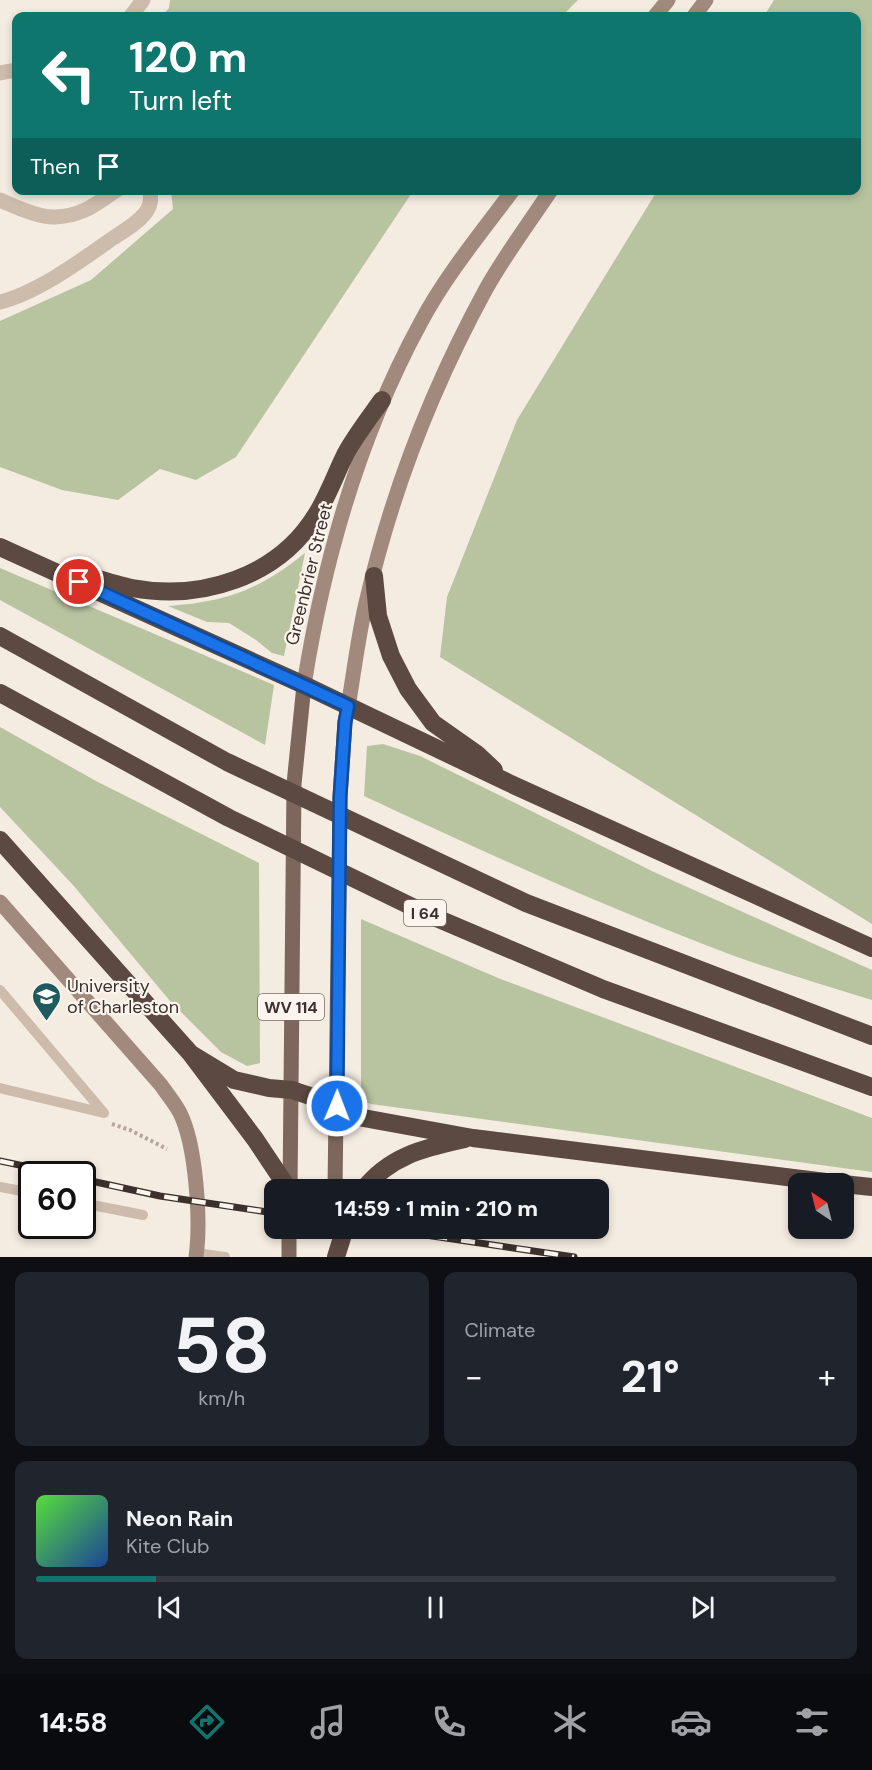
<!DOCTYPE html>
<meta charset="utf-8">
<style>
:root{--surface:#171b24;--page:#20242c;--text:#f1f3f6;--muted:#9ea1a6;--line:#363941;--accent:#0f766e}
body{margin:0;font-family:"DM Sans",sans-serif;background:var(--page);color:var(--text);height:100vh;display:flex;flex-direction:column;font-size:22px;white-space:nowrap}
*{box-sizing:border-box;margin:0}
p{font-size:20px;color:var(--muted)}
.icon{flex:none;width:33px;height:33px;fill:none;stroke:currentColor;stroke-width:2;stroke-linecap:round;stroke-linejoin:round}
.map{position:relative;height:1257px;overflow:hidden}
.sheet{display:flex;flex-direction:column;gap:15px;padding:15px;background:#0d0f14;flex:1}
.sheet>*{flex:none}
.guide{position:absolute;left:12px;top:12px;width:849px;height:183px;border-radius:12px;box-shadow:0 3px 9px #0003;background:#0f766e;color:#fff;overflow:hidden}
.needle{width:39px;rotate:325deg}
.fabs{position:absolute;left:788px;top:1173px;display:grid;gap:12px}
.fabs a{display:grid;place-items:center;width:66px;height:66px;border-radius:12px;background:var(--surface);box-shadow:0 3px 9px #0003;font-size:30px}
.speed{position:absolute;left:18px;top:1161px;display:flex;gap:12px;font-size:30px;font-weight:700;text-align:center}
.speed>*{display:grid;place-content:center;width:78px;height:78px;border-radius:50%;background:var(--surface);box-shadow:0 3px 9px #0003;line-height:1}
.speed .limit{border:3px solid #111;border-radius:9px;background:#fff;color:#111}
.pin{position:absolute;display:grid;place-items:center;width:51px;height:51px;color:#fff;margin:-26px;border:3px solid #fff;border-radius:50%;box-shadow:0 2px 6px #0007}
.me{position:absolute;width:66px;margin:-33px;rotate:1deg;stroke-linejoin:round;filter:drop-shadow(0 0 4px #0008)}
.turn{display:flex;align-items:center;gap:21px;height:126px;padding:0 18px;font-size:27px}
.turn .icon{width:78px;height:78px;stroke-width:2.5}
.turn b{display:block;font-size:42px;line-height:51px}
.then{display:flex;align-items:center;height:57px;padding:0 18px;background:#0003;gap:12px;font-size:22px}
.big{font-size:45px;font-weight:800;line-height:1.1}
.sheet .widget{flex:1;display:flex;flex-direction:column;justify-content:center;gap:9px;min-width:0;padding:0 21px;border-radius:12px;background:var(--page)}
.sheet .dial{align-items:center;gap:0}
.dial b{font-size:78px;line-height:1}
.song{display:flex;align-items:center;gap:18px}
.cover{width:72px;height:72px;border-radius:9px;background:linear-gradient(135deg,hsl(110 70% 55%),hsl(220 70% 35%))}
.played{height:6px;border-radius:3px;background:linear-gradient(90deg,var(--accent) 15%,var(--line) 15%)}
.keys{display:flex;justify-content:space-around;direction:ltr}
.heat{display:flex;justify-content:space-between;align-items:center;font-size:33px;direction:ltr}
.sheet .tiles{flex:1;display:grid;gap:15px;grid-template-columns:1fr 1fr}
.widget:last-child{grid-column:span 2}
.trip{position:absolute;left:264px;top:1179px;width:345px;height:60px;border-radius:12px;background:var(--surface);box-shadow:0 3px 9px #0003;font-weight:800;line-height:60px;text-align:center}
.dock{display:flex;height:96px;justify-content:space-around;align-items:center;background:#090b0e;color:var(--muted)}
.dock .icon{width:42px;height:42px}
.dock .selected{color:var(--accent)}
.dock b{font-size:27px;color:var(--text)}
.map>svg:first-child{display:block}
.green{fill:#b8c4a0}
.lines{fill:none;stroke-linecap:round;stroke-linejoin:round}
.path{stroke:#b9a596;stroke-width:4;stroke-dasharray:3 3;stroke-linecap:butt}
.lane{stroke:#cdbbac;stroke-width:10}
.street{stroke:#cdbbac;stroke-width:15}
.secondary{stroke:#a18a7d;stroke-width:15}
.primary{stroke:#7d675c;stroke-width:15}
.highway{stroke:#5c4a42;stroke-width:18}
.rail-casing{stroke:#3b302b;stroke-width:7}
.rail{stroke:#fbf5ee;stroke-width:4.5;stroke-dasharray:14;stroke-linecap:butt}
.route-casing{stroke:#114b97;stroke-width:15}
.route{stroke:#1a73e8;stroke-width:10}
.labels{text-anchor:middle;stroke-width:4.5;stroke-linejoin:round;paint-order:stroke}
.shield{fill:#fbf5ee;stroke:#756b66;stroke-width:1.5}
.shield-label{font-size:16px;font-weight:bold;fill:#3b302b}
.street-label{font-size:18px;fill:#3b302b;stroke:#fbf5ee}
.poi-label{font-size:18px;fill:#3b302b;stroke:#fbf5ee;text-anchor:start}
</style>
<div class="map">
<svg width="872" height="1257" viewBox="0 0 872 1257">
<rect width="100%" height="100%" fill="#f4ebe1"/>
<path class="green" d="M170 0H578L562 16H162L169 8Z
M774 0H872V924L440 657 447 597 517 420 657 191 856 190V16H764Z
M171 191H413L236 457 196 480 160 469 118 500 62 490 0 467V321L91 280 173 209Z
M305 553 284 656 272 653 256 640 229 623 207 622 168 606C226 602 259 590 305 553Z
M0 568 274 685 265 745 0 600Z
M0 727 96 781 259 863 260 1063 247 1066 221 1052 170 1001 73 885 0 807Z
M383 744 420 756 654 872 872 970V1000C824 985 775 971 729 954 605 907 484 852 364 796L367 746Z
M361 919 498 978 872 1118V1172L371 1104 361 1100Z"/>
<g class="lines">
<path class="path" d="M112 1124 130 1130 167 1149"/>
<path class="lane" d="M0 990 104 1113 0 1088
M0 1187 32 1193
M82 1203 143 1215
M196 1253 225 1257"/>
<path class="street" d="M131 16 143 0
M0 73 16 70
M0 200C30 213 52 225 85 210 96 205 106 197 117 190
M0 302C37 293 82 260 113 238 124 231 138 223 146 212 151 205 152 198 149 190"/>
<path class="secondary" d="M655 16 668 0
M694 16 706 0
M304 685C324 559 360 434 421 322 446 275 481 233 513 190
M348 707C354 672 358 637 366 603 391 494 432 388 486 289 505 255 529 223 551 190
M0 902 161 1085C167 1094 175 1103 180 1113 196 1145 201 1220 196 1257"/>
<path class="primary" d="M290 1190 294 784 304 685
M335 1190 340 797 345 722 348 707
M289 1257V1228"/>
<path class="highway" d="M0 547 304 685 509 783 872 948
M83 574C99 579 116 585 132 588 201 601 278 577 316 515 328 496 336 473 346 453 356 435 370 417 382 400
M374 576 378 616 391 656 408 689 433 723 477 754 494 770
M0 636 227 762 526 903 872 1036
M0 693 229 818 427 914 603 989 872 1087
M0 840 191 1054 255 1139 289 1190
M191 1054 234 1080 269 1088 292 1090 337 1105 358 1117 473 1138 842 1184
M843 1184 872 1187
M363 1190C390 1155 425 1148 465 1139
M336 1257 345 1228"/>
<defs>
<path id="rail" d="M0 1161 62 1174
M82 1179 160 1196 274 1213
M378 1228 574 1257"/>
</defs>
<use href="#rail" class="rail-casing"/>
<use href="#rail" class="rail"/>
</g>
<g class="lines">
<defs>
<path id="route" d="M79 582 348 706 345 722 340 797 337 1106"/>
</defs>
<use href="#route" class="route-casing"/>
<use href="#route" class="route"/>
</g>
<defs>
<symbol id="university-pin" viewBox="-11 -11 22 30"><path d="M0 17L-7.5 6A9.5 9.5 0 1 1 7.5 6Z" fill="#1f5a5e" stroke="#fbf5ee"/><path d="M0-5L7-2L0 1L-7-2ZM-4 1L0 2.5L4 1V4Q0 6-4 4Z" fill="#fff"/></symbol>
</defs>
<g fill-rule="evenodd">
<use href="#university-pin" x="30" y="980" width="33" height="45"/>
</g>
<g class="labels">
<g class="shield">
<rect x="404" y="900" width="42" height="26" rx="4.5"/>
<rect x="258" y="994" width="66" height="26" rx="4.5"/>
</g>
<g class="shield-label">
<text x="425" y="919">I 64</text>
<text x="291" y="1013">WV 114</text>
</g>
<g class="street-label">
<text transform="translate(309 574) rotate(-76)" y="6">Greenbrier Street</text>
</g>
<g class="poi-label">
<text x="67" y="992">University<tspan x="67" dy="21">of Charleston</tspan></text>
</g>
</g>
</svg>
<div class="fabs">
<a><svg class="needle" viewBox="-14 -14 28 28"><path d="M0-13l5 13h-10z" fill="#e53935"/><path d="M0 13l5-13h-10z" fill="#9ea1a6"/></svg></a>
</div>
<div class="speed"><div class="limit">60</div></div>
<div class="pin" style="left:79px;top:582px;background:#d93025"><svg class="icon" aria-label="arrive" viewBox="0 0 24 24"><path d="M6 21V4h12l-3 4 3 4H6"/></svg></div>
<svg class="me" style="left:337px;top:1106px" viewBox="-20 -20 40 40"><circle r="17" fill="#1a73e8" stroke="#fff" stroke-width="3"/><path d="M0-11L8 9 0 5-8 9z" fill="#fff"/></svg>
<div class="trip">14:59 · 1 min · 210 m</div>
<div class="guide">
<div class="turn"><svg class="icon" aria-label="left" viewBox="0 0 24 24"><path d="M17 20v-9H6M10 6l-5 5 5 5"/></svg><div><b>120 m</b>Turn left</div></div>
<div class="then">Then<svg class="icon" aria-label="arrive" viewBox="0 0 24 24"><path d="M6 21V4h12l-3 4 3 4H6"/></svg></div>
</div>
</div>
<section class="sheet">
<div class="tiles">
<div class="widget dial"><b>58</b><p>km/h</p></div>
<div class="widget"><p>Climate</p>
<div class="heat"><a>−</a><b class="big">21°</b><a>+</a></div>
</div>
<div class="widget">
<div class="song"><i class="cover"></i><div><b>Neon Rain</b><p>Kite Club</p></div></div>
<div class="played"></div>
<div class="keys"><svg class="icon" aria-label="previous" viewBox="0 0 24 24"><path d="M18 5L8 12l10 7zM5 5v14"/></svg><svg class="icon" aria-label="pause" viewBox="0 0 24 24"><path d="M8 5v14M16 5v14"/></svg><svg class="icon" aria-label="next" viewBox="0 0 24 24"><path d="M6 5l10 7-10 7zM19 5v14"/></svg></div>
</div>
</div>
</section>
<nav class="dock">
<b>14:58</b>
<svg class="icon selected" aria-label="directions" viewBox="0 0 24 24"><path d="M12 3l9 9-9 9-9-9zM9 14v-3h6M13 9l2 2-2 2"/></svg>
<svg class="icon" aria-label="music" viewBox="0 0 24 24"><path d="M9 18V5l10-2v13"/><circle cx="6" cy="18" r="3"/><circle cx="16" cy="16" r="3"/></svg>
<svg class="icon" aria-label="phone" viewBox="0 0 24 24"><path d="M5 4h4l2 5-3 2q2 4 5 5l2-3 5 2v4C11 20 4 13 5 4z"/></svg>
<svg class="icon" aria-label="climate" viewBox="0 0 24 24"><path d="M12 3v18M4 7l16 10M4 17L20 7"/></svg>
<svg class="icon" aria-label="car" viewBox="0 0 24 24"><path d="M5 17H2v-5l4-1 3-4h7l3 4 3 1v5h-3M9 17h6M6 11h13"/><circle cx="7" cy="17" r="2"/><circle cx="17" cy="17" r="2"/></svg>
<svg class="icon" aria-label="filters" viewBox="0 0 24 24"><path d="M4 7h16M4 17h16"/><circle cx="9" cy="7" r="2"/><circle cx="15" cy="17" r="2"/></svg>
</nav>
